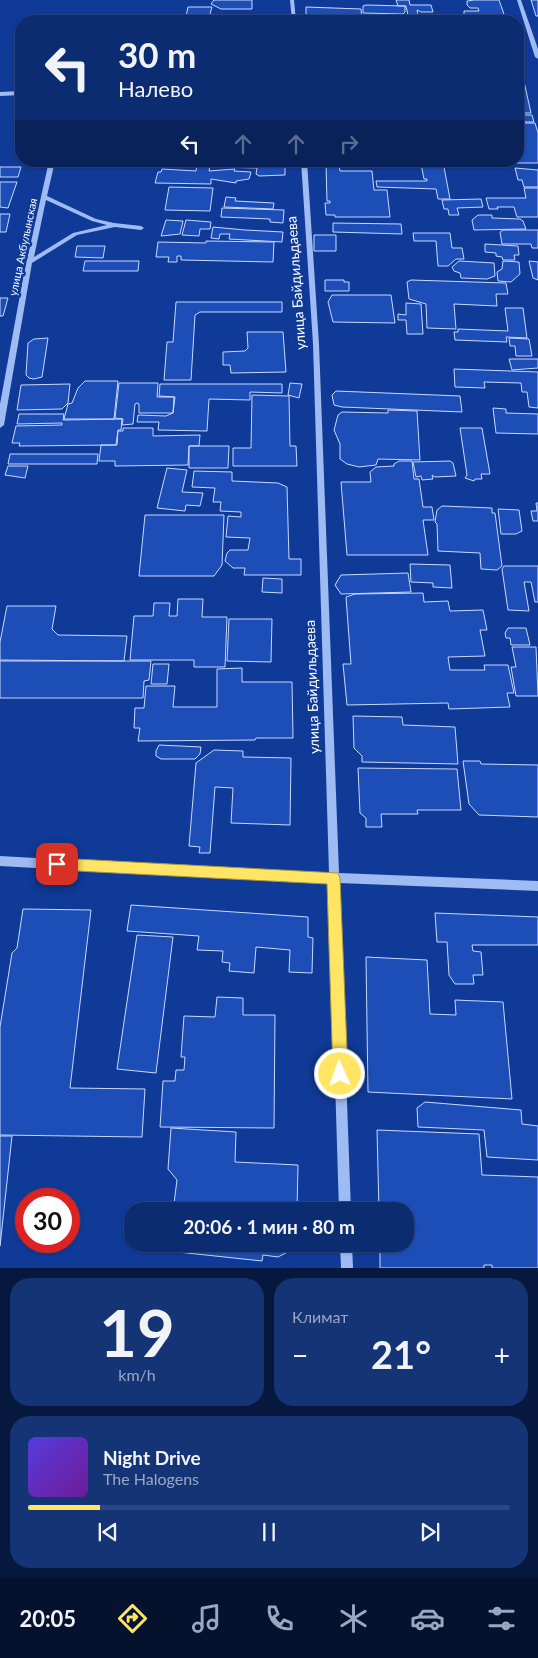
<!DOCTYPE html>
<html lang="ru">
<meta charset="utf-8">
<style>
:root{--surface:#0c2c71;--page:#153476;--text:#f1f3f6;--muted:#9aa7c3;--line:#2c4884;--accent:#ffe563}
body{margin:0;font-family:Lato,sans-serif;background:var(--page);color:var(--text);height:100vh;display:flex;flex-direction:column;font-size:19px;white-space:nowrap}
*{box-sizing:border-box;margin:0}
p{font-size:16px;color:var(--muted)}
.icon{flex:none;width:28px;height:28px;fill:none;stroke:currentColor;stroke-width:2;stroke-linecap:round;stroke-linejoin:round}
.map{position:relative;height:1268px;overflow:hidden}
.panel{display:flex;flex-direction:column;gap:10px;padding:10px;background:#07183e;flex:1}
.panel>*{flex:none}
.banner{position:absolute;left:15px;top:15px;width:509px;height:152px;border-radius:20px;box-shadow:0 1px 4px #0004,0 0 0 1px var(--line);background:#0c2c71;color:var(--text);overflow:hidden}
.speed{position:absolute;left:15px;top:1188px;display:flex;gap:10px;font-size:25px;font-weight:700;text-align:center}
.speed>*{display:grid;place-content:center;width:65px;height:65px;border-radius:50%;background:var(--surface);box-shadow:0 1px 4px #0004,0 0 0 1px var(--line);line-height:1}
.speed .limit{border:8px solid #d22;background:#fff;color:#111}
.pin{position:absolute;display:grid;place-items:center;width:42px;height:42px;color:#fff;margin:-21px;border-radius:10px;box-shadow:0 2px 8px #0006}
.me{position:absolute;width:55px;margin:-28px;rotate:358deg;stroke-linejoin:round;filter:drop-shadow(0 0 4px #0008)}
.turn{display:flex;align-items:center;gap:18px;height:105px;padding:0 20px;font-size:22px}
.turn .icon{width:65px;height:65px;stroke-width:2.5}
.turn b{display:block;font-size:35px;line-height:42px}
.lanes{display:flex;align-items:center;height:48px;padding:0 20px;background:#0003;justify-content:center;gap:25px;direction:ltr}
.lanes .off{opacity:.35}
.big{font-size:38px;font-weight:700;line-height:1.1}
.panel .widget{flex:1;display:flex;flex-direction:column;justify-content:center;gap:8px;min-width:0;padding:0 18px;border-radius:20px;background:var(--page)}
.panel .dial{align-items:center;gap:0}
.dial b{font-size:65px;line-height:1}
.song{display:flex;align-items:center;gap:15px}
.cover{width:60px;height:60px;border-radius:8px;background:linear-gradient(135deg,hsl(250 70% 55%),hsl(280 70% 35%))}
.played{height:5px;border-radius:2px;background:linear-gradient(90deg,var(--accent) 15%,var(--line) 15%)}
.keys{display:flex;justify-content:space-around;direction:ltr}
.heat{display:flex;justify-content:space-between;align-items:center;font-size:28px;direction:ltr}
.panel .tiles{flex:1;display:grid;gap:10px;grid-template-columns:1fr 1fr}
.widget:last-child{grid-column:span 2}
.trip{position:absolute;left:124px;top:1202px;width:290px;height:50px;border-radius:20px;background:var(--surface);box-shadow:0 1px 4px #0004,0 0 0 1px var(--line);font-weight:700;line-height:50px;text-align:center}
.tabs{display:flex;height:80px;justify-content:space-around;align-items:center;background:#05122d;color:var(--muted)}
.tabs .icon{width:35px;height:35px}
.tabs .current{color:var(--accent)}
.tabs b{font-size:22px;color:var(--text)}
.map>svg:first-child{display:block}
.building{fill:#1d4eb7;stroke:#c8d9fe}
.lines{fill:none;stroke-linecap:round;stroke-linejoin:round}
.minor{fill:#9fbbf4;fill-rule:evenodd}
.route{fill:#ffe563;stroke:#a69540}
.labels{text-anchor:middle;stroke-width:5;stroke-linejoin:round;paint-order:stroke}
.far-street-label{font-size:11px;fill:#fff;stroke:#103a97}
.street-label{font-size:14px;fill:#fff;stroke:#103a97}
</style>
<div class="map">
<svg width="538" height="1268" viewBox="0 0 538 1268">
<rect width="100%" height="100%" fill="#103a97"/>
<path class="building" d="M214 0H252V9H221L211 4Z
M396 0H409L410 5H431L433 12H421L417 10 418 15H408L406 6H398Z
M474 0H499L505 17H511L512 21H453L459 20 458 17H464V11H479L478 8H470L467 5V1Z
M531 0H538V16H536Z
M366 5 405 6V12L403 14 363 13V6Z
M188 7H212L208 21H185Z
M306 7 361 9 362 21H312L306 19Z
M219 17H267V21H219Z
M518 77H523L531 113H518Z
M518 115H532L534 122H518Z
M518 123H535L538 133V163H516Z
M193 161H211L209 171 235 169 234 171 251 172 249 179 236 181V183L211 179V184L155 183 158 172H161L162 169 196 171 197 164 193 163Z
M213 161H285V175L259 176 256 174 257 168 213 167Z
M426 161H437L438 167H444L450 199H438L436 189 377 187 376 181H427V179H424L421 164Z
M326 165H339L340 171H372L374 190H387L390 217H335V215H326L325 203H330V201H327Z
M0 167H21L18 177H0Z
M515 168 538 170V187H524L522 180H518Z
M0 182H17L8 208 0 207Z
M169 187 213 188 210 211 165 210Z
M524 188H538V217H517L514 207H497L498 209H489L486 198H526Z
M226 197 236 198 235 201 274 203 273 209 224 207Z
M481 199 483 207 457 208 459 215H449L448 209H444L442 200Z
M222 208 284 210 283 223 270 222V219L221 217Z
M0 214H10L6 232H0Z
M478 215H492V218L520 219 523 221 526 229 474 230 472 220Z
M166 220 183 221 180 234 161 236Z
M186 220 211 222 210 229H200L199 236 182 235Z
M333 223 401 224 402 234 333 232Z
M213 227 245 230 283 232 282 242 229 239 230 234H220L219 239 211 238Z
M503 230H538V248H532L531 244H502L500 232Z
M413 233H450L452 248H462L464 259H456L448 266H438L436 241H414Z
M314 235H336V251H314Z
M206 241 274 242 273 262 181 260V256H177V262H168L169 257H156L158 242 206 243Z
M485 244 518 246 519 255H514L515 260H503L502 257 496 256V253L485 252Z
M77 246H105L103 258 75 257Z
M85 261H139L138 271H83Z
M459 261 494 263 495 276 487 279 461 278 460 273 454 271 452 267Z
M503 261 519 262 520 274 511 282 498 281 497 272 502 269Z
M529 261 538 262V280L533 278Z
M325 280H344V282H349V291H325Z
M411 280 506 283 508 294H496L497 306 454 304 456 329 427 328 426 304 409 299 407 282Z
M332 295H391L395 323 333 322 328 302Z
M0 298H8L3 316H0Z
M176 302H282V312H200L195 315 191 380H164L167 342H173Z
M406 303 421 304 423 334H407L406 320H398V314L406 315Z
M505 308H523L527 338 506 337 507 342 455 340 454 332H458V329L508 331Z
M247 332H283L286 372 231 373 230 365H223V352L245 351 248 348Z
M48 338 42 377 34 379 29 378 26 375 28 343 34 339Z
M509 338 529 339 532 356H516L515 346H510Z
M509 359H538V368L512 370Z
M454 369 538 372V408L529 407 527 392H522L521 383 484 382 485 388 455 387Z
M85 381H118L114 419H64L68 404 72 403 78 388Z
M119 383H158L157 397H174L173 413H139V404L137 403 135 404 133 424 122 425 123 419 115 418Z
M290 383 302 384 299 398 288 395Z
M70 384 68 403 62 409 17 410 21 385Z
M160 384H282V393L250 392V400L209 399 207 431 158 430 159 422H137L138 415 166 416 173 413 175 397 159 396Z
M336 391 460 396 462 412 342 407 334 405 332 395Z
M252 395 289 396 290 446H296L297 466H233V448H251Z
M493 408 506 409V413L538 414V434L496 433Z
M388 410 417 411 420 460 378 459 376 465 359 467 347 464 340 459V444L334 430 338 415 342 412 388 413Z
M19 414H64L63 420 122 419 121 430H118L116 445 19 446 20 443H12L16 426 62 425V423L17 424Z
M123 428H153V436L200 435 199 446H189L188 465 115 466V461H99L101 445H117L118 431H123Z
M460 428H482L490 474H481L482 479H475L474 481 465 478 467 475Z
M189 446H229L228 468H189Z
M10 454H98L97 464H8Z
M399 461H412L414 479H419L423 507H432L434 520H423L428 555H347L341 482H371L370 472 376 467 394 466V464Z
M450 461 453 463 456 476 435 477 432 475 433 479 422 480 421 476 416 477 413 462Z
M8 466H28L25 478 5 475Z
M167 468 187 470 182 492 203 493 200 506 186 505 185 511 157 508Z
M194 471 232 472V481L278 483 287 487 289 559H301V575H244L245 568H233L225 561 227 553 230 550H248L250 538 226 537 228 516 241 517V512L220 511 221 502H213L215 488 192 487Z
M536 503H538V521H533L531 511H537Z
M442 506 492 508V513H495L502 566 497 570 481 569 480 553 438 551 437 524 435 522 437 510Z
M498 509 519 510 522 531 516 534H501Z
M145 515H224L222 565 214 576H139Z
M410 564 450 565 452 588 433 587V583L411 582Z
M504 566H538V602H535L531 582H524L529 611 508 610 502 569Z
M408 573 411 592 341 594 335 585 341 575Z
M263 578 282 579V593L262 592Z
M423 593 424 602 448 601 450 611 483 610 487 630H480L485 656 448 657 450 670H485L484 665H508L514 693H507L510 707 449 709 448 703 347 705 343 664H351L346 597 355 594Z
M178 599H203L202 617H227L225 667H194V660H130L134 616H153L154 603H170L169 616H177Z
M7 606H56L52 629 58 635 127 636 124 661 0 660V642Z
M229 619H272L271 662 227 661Z
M508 628H526L530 645H511L510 638H506L505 633Z
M512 647H536L538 696H516L511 667H516Z
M0 661H151L149 680 144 681 143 698H0Z
M153 664H169L167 684H151Z
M242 668V682H292L293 738H256L255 740 138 741 140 728H134L135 708H144L146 686H175L173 707H217V669Z
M353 716 402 717 403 725 455 727 458 764 362 762V756L354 748Z
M159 745 201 747 200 754 195 759H161L156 756V751Z
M214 750 243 751V757L291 758 290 825 231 823 233 788 215 787 210 853H199L200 847 189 846 196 763Z
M463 761H480L481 764 538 765V817L479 815 469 804Z
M358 768 457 769 461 810H417L418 814H381L382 827H366V818L360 813Z
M131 905 308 917V937L313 938 312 973 289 972 290 950 256 947 254 973 229 971 230 963 222 962 223 951 197 950 199 936 127 931Z
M23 909 91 910 70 1088 145 1089 142 1137 0 1135V1027L12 953 17 948Z
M435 913 538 917V945H472L473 951 481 952 483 975H473L474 984H455L449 975 447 942H437Z
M137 935 173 937 156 1073 117 1069Z
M366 957 427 960 430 1014 456 1015 455 1000 503 1002 512 1099 368 1092Z
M217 997 243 998V1015H275L274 1128 160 1127 163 1081H175L176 1070H184L185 1057H181L184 1016 215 1017Z
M425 1102 521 1110 522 1124 538 1126V1160L487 1157 484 1130 418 1127 417 1108Z
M171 1128 236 1132 235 1162 298 1165 297 1211H173L177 1180 168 1169Z
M377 1130 479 1134 482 1175 538 1177V1268H492V1265H484V1268H380V1244H405V1211H379Z
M0 1136H12L0 1246Z
M169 1244H297V1247L278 1257 263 1255 262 1261 168 1251Z"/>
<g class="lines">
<path class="minor" d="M290 0H294L296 21H292Z
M517 0H521L538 49V59L535 57Z
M21 91V95L0 96V92Z
M49 161H55L47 196 96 219 114 223 141 226 144 228 141 230 115 227 77 235 32 263 4 425 0 428V404L24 273ZM46 200 92 221 107 225 73 233 34 257Z
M301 161H307L319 344 339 873 538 881V891L339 883 351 1211H339L329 883 230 879 0 866V856L230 869 329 873 313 344Z
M340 1244H352L353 1268H341Z"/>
</g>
<path class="route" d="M57 858 338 873 340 878 348 1074 346 1079 340 1081 335 1079 333 1074 327 884 57 870 52 868 50 864 52 860Z"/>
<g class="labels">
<g class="far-street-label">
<text transform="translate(23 247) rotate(-78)" y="4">улица Акбулынская</text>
</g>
<g class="street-label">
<text transform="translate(296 283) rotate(-94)" y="5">улица Байдильдаева</text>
<text transform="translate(312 687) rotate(-92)" y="5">улица Байдильдаева</text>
</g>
</g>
</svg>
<div class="speed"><div class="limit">30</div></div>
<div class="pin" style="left:57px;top:864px;background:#d93025"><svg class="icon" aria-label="arrive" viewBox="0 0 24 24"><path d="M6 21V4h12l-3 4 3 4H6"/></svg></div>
<svg class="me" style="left:340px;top:1074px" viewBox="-20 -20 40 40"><circle r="17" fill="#ffe563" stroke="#fff" stroke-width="3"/><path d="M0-11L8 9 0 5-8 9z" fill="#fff"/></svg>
<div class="trip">20:06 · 1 мин · 80 m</div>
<div class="banner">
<div class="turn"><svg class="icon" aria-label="left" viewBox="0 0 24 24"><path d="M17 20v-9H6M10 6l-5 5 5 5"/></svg><div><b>30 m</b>Налево</div></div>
<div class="lanes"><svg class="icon" aria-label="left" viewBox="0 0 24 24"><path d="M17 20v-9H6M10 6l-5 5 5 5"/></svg><svg class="icon off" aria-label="ahead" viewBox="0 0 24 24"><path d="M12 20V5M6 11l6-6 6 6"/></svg><svg class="icon off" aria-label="ahead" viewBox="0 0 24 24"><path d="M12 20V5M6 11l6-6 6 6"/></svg><svg class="icon off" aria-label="right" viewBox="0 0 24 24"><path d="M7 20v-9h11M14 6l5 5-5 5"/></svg></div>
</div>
</div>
<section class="panel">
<div class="tiles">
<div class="widget dial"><b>19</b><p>km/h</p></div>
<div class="widget"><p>Климат</p>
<div class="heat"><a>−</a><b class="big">21°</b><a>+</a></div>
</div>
<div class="widget">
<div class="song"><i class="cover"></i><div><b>Night Drive</b><p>The Halogens</p></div></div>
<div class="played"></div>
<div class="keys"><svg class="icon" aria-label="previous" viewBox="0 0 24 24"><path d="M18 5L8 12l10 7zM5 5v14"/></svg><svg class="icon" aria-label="pause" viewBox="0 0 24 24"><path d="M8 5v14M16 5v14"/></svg><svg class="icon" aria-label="next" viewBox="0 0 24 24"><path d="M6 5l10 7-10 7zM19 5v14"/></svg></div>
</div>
</div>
</section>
<nav class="tabs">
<b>20:05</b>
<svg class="icon current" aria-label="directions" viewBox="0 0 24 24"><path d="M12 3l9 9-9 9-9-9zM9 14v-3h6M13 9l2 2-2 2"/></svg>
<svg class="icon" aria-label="music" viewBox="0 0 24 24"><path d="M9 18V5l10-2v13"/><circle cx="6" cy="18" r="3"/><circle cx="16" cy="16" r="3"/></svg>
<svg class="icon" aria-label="phone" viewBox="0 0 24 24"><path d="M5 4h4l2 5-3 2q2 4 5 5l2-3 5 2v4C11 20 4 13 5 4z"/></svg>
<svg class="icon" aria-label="climate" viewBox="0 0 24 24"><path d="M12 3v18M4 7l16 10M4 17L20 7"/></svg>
<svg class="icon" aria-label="car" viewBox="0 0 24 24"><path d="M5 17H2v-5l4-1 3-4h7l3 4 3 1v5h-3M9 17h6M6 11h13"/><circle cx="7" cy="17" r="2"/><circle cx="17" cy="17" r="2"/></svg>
<svg class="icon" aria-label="filters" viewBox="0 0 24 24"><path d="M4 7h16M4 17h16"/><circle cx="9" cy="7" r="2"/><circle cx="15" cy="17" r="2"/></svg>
</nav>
